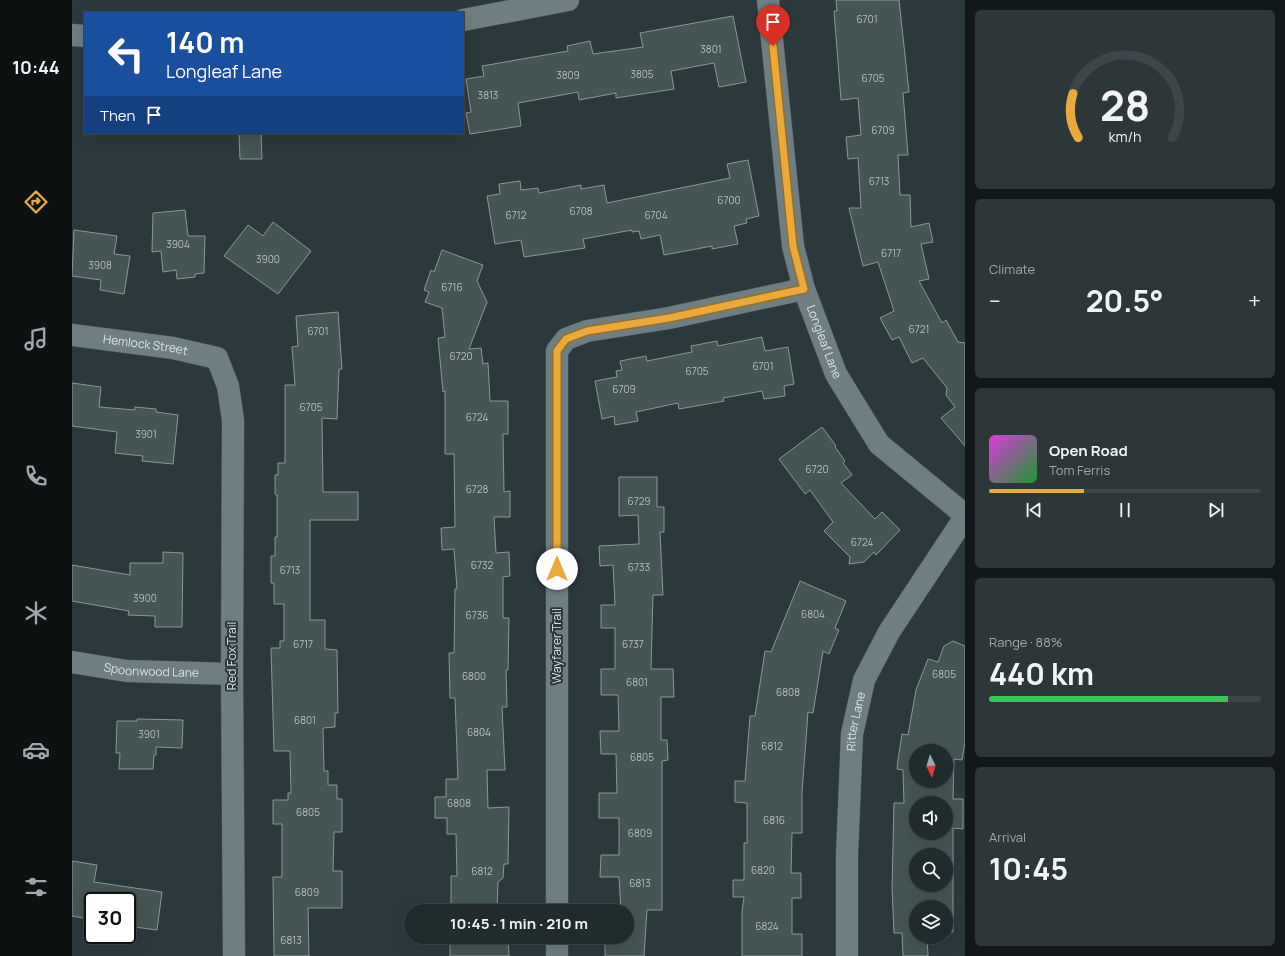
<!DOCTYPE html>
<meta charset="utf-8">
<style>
:root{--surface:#202b2e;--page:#2d373a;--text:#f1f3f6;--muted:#a2a7aa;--line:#3d474a;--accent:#eba939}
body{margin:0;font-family:Manrope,sans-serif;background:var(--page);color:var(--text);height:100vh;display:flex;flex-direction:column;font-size:15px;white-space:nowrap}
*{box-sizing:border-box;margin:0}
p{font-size:13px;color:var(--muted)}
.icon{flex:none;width:22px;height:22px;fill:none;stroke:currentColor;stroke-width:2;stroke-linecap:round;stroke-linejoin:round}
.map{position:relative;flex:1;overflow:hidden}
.side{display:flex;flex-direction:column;gap:10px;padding:10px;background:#121819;width:320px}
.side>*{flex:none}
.top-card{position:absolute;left:12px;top:12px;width:380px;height:122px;border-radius:0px;box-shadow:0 4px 16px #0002,0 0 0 1px var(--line);background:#1a4fa0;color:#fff;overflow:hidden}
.needle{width:26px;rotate:175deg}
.buttons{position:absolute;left:837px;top:744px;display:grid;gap:8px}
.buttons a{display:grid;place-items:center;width:44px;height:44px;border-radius:50%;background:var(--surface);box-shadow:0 4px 16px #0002,0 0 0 1px var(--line);font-size:20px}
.speed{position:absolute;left:12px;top:892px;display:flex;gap:8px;font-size:20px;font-weight:700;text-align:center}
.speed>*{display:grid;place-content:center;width:52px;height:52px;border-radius:50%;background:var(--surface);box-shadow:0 4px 16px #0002,0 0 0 1px var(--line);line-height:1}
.speed .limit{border:2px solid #111;border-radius:6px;background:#fff;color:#111}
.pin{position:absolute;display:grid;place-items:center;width:34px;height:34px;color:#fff;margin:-41px -17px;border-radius:50% 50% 50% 0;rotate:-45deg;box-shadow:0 0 4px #0007}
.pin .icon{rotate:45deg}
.me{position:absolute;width:44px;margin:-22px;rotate:0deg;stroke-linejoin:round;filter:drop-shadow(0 0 3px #0008)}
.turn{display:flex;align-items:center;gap:14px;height:84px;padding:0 16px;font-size:18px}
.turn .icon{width:52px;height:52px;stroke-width:2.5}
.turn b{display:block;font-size:28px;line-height:34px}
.then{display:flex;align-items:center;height:38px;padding:0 16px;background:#0003;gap:8px;font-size:15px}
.big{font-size:30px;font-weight:700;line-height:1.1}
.side .widget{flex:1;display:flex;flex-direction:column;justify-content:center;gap:6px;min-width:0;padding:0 14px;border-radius:6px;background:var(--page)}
.side .dial{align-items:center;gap:0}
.dial svg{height:104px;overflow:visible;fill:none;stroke:var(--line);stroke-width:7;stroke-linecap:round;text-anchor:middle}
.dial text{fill:var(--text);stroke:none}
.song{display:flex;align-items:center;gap:12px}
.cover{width:48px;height:48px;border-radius:6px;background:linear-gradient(135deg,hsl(300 70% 55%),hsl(130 70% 35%))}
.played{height:4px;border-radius:2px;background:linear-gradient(90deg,var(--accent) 35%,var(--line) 35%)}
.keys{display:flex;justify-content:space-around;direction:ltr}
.heat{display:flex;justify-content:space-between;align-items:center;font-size:22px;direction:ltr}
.charge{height:6px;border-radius:3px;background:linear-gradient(90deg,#34c759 88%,var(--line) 0)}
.trip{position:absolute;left:332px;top:904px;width:230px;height:40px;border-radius:20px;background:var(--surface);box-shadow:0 4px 16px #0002,0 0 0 1px var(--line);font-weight:700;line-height:40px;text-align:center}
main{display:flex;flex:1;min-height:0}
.tab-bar{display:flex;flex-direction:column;width:72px;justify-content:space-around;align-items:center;background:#0d1112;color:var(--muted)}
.tab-bar .icon{width:28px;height:28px}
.tab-bar .selected{color:var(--accent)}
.tab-bar b{font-size:18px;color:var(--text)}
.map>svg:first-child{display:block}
.building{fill:#455553;stroke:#879996;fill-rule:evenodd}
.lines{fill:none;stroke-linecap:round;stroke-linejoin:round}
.minor-casing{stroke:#4a575a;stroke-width:23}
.minor{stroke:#6e7e82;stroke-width:22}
.route-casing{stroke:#996e25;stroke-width:10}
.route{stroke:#eba939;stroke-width:7}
.labels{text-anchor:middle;stroke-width:4;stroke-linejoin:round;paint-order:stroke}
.number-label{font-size:10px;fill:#b4bfc0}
.street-label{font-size:12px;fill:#d9e2e4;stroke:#2b393d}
</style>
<main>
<nav class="tab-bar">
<b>10:44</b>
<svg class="icon selected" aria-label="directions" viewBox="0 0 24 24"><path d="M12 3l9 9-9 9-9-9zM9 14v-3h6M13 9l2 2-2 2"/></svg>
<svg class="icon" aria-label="music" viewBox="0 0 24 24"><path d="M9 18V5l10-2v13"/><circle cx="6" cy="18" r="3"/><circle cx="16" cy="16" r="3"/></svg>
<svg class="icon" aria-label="phone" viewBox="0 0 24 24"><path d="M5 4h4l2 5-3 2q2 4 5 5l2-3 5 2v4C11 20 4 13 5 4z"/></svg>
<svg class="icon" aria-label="climate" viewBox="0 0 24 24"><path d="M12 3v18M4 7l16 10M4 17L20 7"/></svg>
<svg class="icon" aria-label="car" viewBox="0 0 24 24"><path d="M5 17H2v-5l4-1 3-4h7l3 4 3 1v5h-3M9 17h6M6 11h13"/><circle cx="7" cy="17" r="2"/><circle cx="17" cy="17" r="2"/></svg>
<svg class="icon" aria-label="filters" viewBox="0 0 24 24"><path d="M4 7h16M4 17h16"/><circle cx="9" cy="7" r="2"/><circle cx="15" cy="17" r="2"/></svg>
</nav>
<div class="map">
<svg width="893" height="956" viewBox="0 0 893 956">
<rect width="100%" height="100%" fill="#2b393d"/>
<path class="building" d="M764 0H827L837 92 831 93 836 155H826L828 195H838L839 227 857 223 861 242 849 244 857 279 847 281 870 323 874 320 886 342 893 343V446L869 418 883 407 874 395 875 388 851 358 840 363 827 337 820 340 808 318 822 311 806 262 791 266 777 208H789L786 158 776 159 774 137 789 135 786 98 769 100 762 11H765Z
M661 16 674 82 647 87 642 63 599 71 602 89 544 98V93L507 100 506 92 446 103 449 126 398 134 394 113 399 112 394 79 412 76 410 66 496 51 495 46 518 41 521 54 571 47 568 33Z
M167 133H189L190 159H168Z
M676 160 687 216 674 219 675 223 662 226 666 244 640 249V246L592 255 588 235 569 239 567 231 560 232V230L511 239 513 248 452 257 449 240 423 244 415 196 428 194 427 184 448 181 449 190 466 188 467 193 509 185V189L532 185 535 203 658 178 655 164Z
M113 210 116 236H133L132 273 123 274V277L105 279 104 270 91 272 89 251 80 252 81 213Z
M201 222 239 251 206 294 152 256 176 225 191 236Z
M2 230 45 236 42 254 58 256 52 294 28 290 29 280 0 276Z
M370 250 411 265 405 281 415 302 397 349 409 348 411 364 416 363 418 401H436V434H431L432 492 438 491V517H422L424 553 437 552 438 576 431 577V618H437L436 670H434L435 707H430L433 770H415L416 808 437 807 436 864H432L431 878 426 882 425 911H377V905L379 904V876H385L384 834H375V818H363V797H374V779H386L383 698H378L377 653H382L383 589H385L382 549 370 550 369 528 383 527 382 454H373V391L371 392 366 338 373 337 370 308 353 302 357 292 352 290 359 270 362 272Z
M266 312 270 369H267L265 419 250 418 251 492H286V520H238V620H253V649L265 650 266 713H263V727L251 728 252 771H256V785H265V799H270V832H262L261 871H270V908H236L237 956H202L201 877H210V824H201V800H216V793H219L218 751H202L199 648H208V641H212V604H202V583H199V556H203V537H205V495L203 494V475H206V463H213V385H223L220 347 226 346 224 316Z
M690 337 693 351 716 347 722 384 712 386 713 396 692 399 690 391 651 398 652 401 607 409 606 403 564 412 566 421 543 425 542 416 530 419 523 381 545 377 544 371 550 370 548 361 574 356 575 361 620 352 619 346 645 341 646 346Z
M0 383 29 387 27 407 63 410V407L84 409V412L106 415 101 464 70 461 71 456 43 453 45 432 0 426Z
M750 427 764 446 763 447 773 461 771 463 780 475 769 483 803 519 810 512 828 530 804 555 802 552 792 562 777 564 778 557 752 531 761 522 738 490 733 494 707 459Z
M547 477H585V507H592V532H588L591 595H581L579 669H601L602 697H589V740H595L596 760 590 761V910H575L572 956H533V937H555V911H549L547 877H528L529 855H547V818H527V793H545L544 754H529L528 731H547L546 695H529V669H543V628H529V605H543L541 565 528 566 527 546 567 544 566 515 547 516Z
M91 552 111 553 110 627H83V616L56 615 57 611 0 601V565L58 575V563H91Z
M728 581 774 601 763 628 767 630 757 654 751 651 741 713 736 712 730 793V833H720L719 873H729V898H720V934H730V956H670V912L672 897H661V880H672V843H675V803L663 802V781H673L678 716H683L693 651 699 652Z
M881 641 893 646V742L890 760 882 759 881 799H891V829L881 828V932L874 933V907H844V937H855L856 956H831L830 933H822L820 888 822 803H832L831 770 825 769 826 760 830 734 836 735 844 690 856 659 866 662 872 646ZM844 751H874V781H844ZM844 803H874V833H844ZM844 855H874V885H844Z
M65 719 111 720 110 748 84 747V755H82L81 769H47L48 753H44L45 721H65Z
M0 861 25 865 22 882 90 892 85 930 55 926V901H20L17 919 0 916Z
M378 937H436L437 956H378Z"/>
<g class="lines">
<defs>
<g id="minor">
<path id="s1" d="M696 0 721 246 732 289 764 374 807 444 893 515"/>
<path d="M391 20 496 0"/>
<path d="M0 35 13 36"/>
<path id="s2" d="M0 335 101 348 145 358 156 386 161 420 160 674 162 956"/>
<path id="s3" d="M0 662 55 671 160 674"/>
<path d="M485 911V351L494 339 515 331 597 318 732 289"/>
<path d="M485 937V956"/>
<path id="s4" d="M775 956V855L780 734 792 680 817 632 893 517"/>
</g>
</defs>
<use href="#minor" class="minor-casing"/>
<use href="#minor" class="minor"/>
</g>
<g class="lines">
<defs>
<path id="route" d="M485 569V351L494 339 515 331 597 318 732 289 721 246 701 46"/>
</defs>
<use href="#route" class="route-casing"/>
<use href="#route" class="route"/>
</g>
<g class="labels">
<g class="number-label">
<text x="795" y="23">6701</text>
<text x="639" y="53">3801</text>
<text x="570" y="78">3805</text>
<text x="496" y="79">3809</text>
<text x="801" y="82">6705</text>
<text x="416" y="99">3813</text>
<text x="811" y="134">6709</text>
<text x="807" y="185">6713</text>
<text x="657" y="204">6700</text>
<text x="509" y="215">6708</text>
<text x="444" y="219">6712</text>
<text x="584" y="219">6704</text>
<text x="106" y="248">3904</text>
<text x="819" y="257">6717</text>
<text x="196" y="263">3900</text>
<text x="28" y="269">3908</text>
<text x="380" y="291">6716</text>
<text x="847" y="333">6721</text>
<text x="246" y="335">6701</text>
<text x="389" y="360">6720</text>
<text x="691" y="370">6701</text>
<text x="625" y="375">6705</text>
<text x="552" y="393">6709</text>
<text x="239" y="411">6705</text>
<text x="405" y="421">6724</text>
<text x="74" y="438">3901</text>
<text x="745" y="473">6720</text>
<text x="405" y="493">6728</text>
<text x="567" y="505">6729</text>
<text x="790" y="546">6724</text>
<text x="410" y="569">6732</text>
<text x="567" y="571">6733</text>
<text x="218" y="574">6713</text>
<text x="73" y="602">3900</text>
<text x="741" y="618">6804</text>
<text x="405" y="619">6736</text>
<text x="231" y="648">6717</text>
<text x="561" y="648">6737</text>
<text x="872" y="678">6805</text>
<text x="402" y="680">6800</text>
<text x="565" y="686">6801</text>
<text x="716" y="696">6808</text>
<text x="233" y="724">6801</text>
<text x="407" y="736">6804</text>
<text x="77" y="738">3901</text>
<text x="700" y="750">6812</text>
<text x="570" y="761">6805</text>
<text x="387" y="807">6808</text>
<text x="236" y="816">6805</text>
<text x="702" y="824">6816</text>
<text x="568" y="837">6809</text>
<text x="691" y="874">6820</text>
<text x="410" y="875">6812</text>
<text x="568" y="887">6813</text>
<text x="235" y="896">6809</text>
<text x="695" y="930">6824</text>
<text x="219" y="944">6813</text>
</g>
<g class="street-label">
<text dy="4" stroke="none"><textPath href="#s1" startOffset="348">Longleaf Lane</textPath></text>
<text dy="4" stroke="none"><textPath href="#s2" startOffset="74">Hemlock Street</textPath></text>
<text transform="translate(485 646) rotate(-90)" y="4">Wayfarer Trail</text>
<text transform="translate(160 656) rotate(-90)" y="4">Red Fox Trail</text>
<text dy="4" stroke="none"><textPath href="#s3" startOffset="80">Spoonwood Lane</textPath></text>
<text dy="4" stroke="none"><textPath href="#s4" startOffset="235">Ritter Lane</textPath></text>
</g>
</g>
</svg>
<div class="buttons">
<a><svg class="needle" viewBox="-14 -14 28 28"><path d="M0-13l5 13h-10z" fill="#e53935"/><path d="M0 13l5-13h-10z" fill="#a2a7aa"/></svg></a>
<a><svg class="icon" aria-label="sound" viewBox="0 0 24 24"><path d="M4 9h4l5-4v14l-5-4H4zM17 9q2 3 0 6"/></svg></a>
<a><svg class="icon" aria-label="search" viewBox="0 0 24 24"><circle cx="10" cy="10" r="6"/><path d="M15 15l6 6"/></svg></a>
<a><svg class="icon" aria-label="layers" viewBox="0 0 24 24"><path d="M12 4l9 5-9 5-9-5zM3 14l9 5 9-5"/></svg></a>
</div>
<div class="speed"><div class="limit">30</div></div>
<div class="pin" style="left:701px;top:46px;background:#d93025"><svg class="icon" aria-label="arrive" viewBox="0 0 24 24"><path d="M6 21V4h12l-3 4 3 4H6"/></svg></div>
<svg class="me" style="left:485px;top:569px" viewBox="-20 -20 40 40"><circle r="19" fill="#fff"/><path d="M0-13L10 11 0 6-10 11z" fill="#eba939"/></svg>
<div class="trip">10:45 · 1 min · 210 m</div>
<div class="top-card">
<div class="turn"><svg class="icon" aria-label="left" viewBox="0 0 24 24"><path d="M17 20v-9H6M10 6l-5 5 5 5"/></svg><div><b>140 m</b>Longleaf Lane</div></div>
<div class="then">Then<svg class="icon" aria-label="arrive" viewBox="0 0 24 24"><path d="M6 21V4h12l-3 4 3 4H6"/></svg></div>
</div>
</div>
<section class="side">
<div class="widget dial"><svg viewBox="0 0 100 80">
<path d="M14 69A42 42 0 1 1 86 69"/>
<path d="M14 69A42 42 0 0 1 10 35" stroke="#eba939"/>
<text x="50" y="56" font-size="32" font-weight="700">28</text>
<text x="50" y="72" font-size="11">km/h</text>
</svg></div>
<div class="widget"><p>Climate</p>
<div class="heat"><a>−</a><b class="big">20.5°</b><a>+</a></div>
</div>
<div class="widget">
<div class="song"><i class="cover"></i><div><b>Open Road</b><p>Tom Ferris</p></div></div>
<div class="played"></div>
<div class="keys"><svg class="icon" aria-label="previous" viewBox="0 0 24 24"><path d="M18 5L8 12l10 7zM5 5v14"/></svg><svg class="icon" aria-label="pause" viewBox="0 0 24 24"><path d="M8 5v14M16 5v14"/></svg><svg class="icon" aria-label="next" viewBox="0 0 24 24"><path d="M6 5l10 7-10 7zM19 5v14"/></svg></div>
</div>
<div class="widget"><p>Range · 88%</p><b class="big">440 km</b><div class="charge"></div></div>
<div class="widget"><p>Arrival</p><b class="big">10:45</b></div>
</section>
</main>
